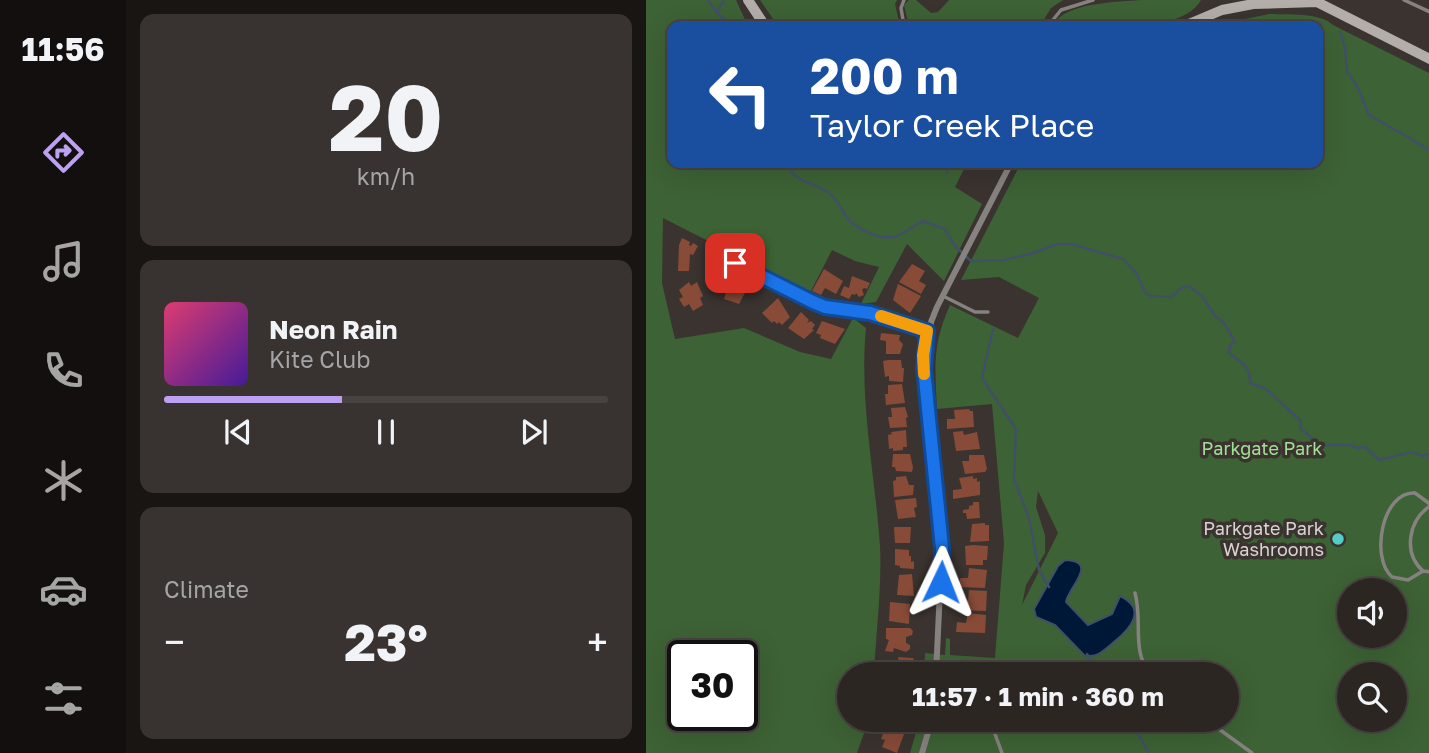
<!DOCTYPE html>
<meta charset="utf-8">
<style>
:root{--surface:#2c2623;--page:#383230;--text:#f1f3f6;--muted:#a6a5a6;--line:#484341;--accent:#bca0f2}
body{margin:0;font-family:"Golos Text",sans-serif;background:var(--page);color:var(--text);height:100vh;display:flex;flex-direction:column;font-size:26px;white-space:nowrap}
*{box-sizing:border-box;margin:0}
p{font-size:23px;color:var(--muted)}
.icon{flex:none;width:38px;height:38px;fill:none;stroke:currentColor;stroke-width:2;stroke-linecap:round;stroke-linejoin:round}
.map{position:relative;flex:1;overflow:hidden}
.details{display:flex;flex-direction:column;gap:14px;padding:14px;background:#181513;width:520px}
.details>*{flex:none}
.top-card{position:absolute;left:21px;top:21px;width:656px;height:147px;border-radius:14px;box-shadow:0 7px 28px #0002,0 0 0 2px var(--line);background:#1a4fa0;color:#fff;overflow:hidden}
.fabs{position:absolute;left:691px;top:578px;display:grid;gap:14px}
.fabs a{display:grid;place-items:center;width:70px;height:70px;border-radius:50%;background:var(--surface);box-shadow:0 7px 28px #0002,0 0 0 2px var(--line);font-size:35px}
.speed{position:absolute;left:21px;top:640px;display:flex;gap:14px;font-size:35px;font-weight:700;text-align:center}
.speed>*{display:grid;place-content:center;width:91px;height:91px;border-radius:50%;background:var(--surface);box-shadow:0 7px 28px #0002,0 0 0 2px var(--line);line-height:1}
.speed .limit{border:4px solid #111;border-radius:10px;background:#fff;color:#111}
.pin{position:absolute;display:grid;place-items:center;width:60px;height:60px;color:#fff;margin:-30px;border-radius:14px;box-shadow:0 4px 10px #0006}
.me{position:absolute;width:77px;margin:-38px;rotate:2deg;stroke-linejoin:round;filter:drop-shadow(0 0 5px #0008)}
.turn{display:flex;align-items:center;gap:24px;height:147px;padding:0 28px;font-size:32px}
.turn .icon{width:91px;height:91px;stroke-width:2.5}
.turn b{display:block;font-size:49px;line-height:60px}
.big{font-size:52px;font-weight:700;line-height:1.1}
.details .widget{flex:1;display:flex;flex-direction:column;justify-content:center;gap:10px;min-width:0;padding:0 24px;border-radius:14px;background:var(--page)}
.details .dial{align-items:center;gap:0}
.dial b{font-size:91px;line-height:1}
.song{display:flex;align-items:center;gap:21px}
.cover{width:84px;height:84px;border-radius:10px;background:linear-gradient(135deg,hsl(340 70% 55%),hsl(260 70% 35%))}
.played{height:7px;border-radius:4px;background:linear-gradient(90deg,var(--accent) 40%,var(--line) 40%)}
.keys{display:flex;justify-content:space-around;direction:ltr}
.heat{display:flex;justify-content:space-between;align-items:center;font-size:38px;direction:ltr}
.trip{position:absolute;left:191px;top:662px;width:402px;height:70px;border-radius:35px;background:var(--surface);box-shadow:0 7px 28px #0002,0 0 0 2px var(--line);font-weight:700;line-height:70px;text-align:center}
main{display:flex;flex:1;min-height:0}
.dock{display:flex;flex-direction:column;width:126px;justify-content:space-around;align-items:center;background:#120f0e;color:var(--muted)}
.dock .icon{width:49px;height:49px}
.dock .selected{color:var(--accent)}
.dock b{font-size:32px;color:var(--text)}
.map>svg:first-child{display:block}
.green{fill:#3d6235;fill-rule:evenodd}
.water{fill:#001837;stroke:#415066;stroke-width:2}
.lines{fill:none;stroke-linecap:round;stroke-linejoin:round}
.stream{stroke:#415066;stroke-width:2.5}
.building{fill:#884b38}
.lane{stroke:#868280;stroke-width:3.5}
.street{stroke:#868280;stroke-width:6}
.secondary{stroke:#b4aeab;stroke-width:10}
.route-casing{stroke:#114b97;stroke-width:18}
.route{stroke:#1a73e8;stroke-width:12}
.slow{stroke:#f59e0b;stroke-width:12}
.poi-dot{fill:#54cdc8;stroke:#3a332f;stroke-width:2.5}
.labels{text-anchor:middle;stroke-width:7;stroke-linejoin:round;paint-order:stroke}
.park-label{font-size:18px;fill:#a3e096;stroke:#3a332f}
.poi-label{font-size:18px;fill:#d9d4d2;stroke:#3a332f;text-anchor:end}
</style>
<main>
<nav class="dock">
<b>11:56</b>
<svg class="icon selected" aria-label="directions" viewBox="0 0 24 24"><path d="M12 3l9 9-9 9-9-9zM9 14v-3h6M13 9l2 2-2 2"/></svg>
<svg class="icon" aria-label="music" viewBox="0 0 24 24"><path d="M9 18V5l10-2v13"/><circle cx="6" cy="18" r="3"/><circle cx="16" cy="16" r="3"/></svg>
<svg class="icon" aria-label="phone" viewBox="0 0 24 24"><path d="M5 4h4l2 5-3 2q2 4 5 5l2-3 5 2v4C11 20 4 13 5 4z"/></svg>
<svg class="icon" aria-label="climate" viewBox="0 0 24 24"><path d="M12 3v18M4 7l16 10M4 17L20 7"/></svg>
<svg class="icon" aria-label="car" viewBox="0 0 24 24"><path d="M5 17H2v-5l4-1 3-4h7l3 4 3 1v5h-3M9 17h6M6 11h13"/><circle cx="7" cy="17" r="2"/><circle cx="17" cy="17" r="2"/></svg>
<svg class="icon" aria-label="filters" viewBox="0 0 24 24"><path d="M4 7h16M4 17h16"/><circle cx="9" cy="7" r="2"/><circle cx="15" cy="17" r="2"/></svg>
</nav>
<section class="details">
<div class="widget dial"><b>20</b><p>km/h</p></div>
<div class="widget">
<div class="song"><i class="cover"></i><div><b>Neon Rain</b><p>Kite Club</p></div></div>
<div class="played"></div>
<div class="keys"><svg class="icon" aria-label="previous" viewBox="0 0 24 24"><path d="M18 5L8 12l10 7zM5 5v14"/></svg><svg class="icon" aria-label="pause" viewBox="0 0 24 24"><path d="M8 5v14M16 5v14"/></svg><svg class="icon" aria-label="next" viewBox="0 0 24 24"><path d="M6 5l10 7-10 7zM19 5v14"/></svg></div>
</div>
<div class="widget"><p>Climate</p>
<div class="heat"><a>−</a><b class="big">23°</b><a>+</a></div>
</div>
</section>
<div class="map">
<svg width="784" height="753" viewBox="0 0 784 753">
<rect width="100%" height="100%" fill="#3a332f"/>
<path class="green" d="M0 0H90L102 26H26V163H321L309 187 336 204 298 281 261 244 230 302 215 304 233 267 209 261 186 250 164 293 17 218 16 283 29 339 98 328 154 352 185 359 207 318 220 328C213 401 229 474 234 546 236 588 230 632 228 674H203V719H223L211 753H0ZM37 656H96V716H37Z
M114 0H251L249 4 254 26H132Z
M263 0H270L285 13 292 12 303 0H417L405 8 394 26H263L258 5Z
M497 0H555C536 36 442 26 406 26 419 2 471 2 497 0Z
M623 14C641 15 673 12 687 25L783 73V753H264L274 719H581V674H278L279 653 299 655 300 638 304 639V655L349 658 358 543 346 404 291 409C289 366 286 345 304 305L372 338 393 298 353 277 315 280 375 163H672V26H566ZM392 491 412 533 376 605 380 585 399 553V535L390 507ZM704 590H749V635H704ZM704 674H749V719H704Z"/>
<path class="water" d="M419 560C454 561 422 588 420 602L442 625 466 614 474 596C502 609 484 629 468 642 463 646 456 653 450 655 447 656 443 656 439 656L409 625 390 617 388 609 412 566Z"/>
<g class="lines">
<path class="stream" d="M62 0 71 13 87 26
M71 12 78 0
M674 22 676 25
M694 32 699 48 701 71 712 88 723 115 784 150
M142 163C146 182 166 182 180 191 191 198 193 206 200 216 208 228 233 240 248 237 257 235 268 225 277 221L299 229 309 246 325 261 358 260 384 254 412 244H425L477 259 491 274 499 293 505 296 526 297 535 288 543 286 556 296 569 316 578 323 589 342 584 345 583 353C594 362 605 366 604 383L620 389 655 421 654 428 674 445H703L711 448 719 447 733 460 765 452 777 456 784 453
M301 170V173
M347 329 336 378 370 429 368 479 383 518 393 570 403 587
M441 654 455 674
M483 719 503 753"/>
</g>
<path class="building" d="M36 238 44 242 43 245 45 246 47 243 52 246 47 255 44 254 43 271H32L33 245Z
M266 264 279 271 273 281 280 285 275 294 253 282Z
M178 269 197 281 190 294 179 288 175 295 166 291Z
M206 276 224 283 221 289 218 288 216 290 218 295 213 297 210 293 209 295 206 294 203 299 194 295 198 286 203 288Z
M88 277 100 284 98 288 101 289 93 304 78 299 81 289 77 287 82 278Z
M43 282 45 286 51 282 57 296 54 298 57 305 47 311 43 304 38 307 33 299 37 297 33 290Z
M252 284 275 296 264 313 247 300Z
M132 298 144 317 136 325 133 322 131 324 128 321 126 323 116 313Z
M155 312 163 320 161 323 165 321 169 325 166 329 168 330 158 339 142 328Z
M176 321 199 329 189 344 174 338 175 335 170 333Z
M235 333 254 335 253 340 257 344 254 354H240V341L234 340Z
M242 360H255L256 368H258L257 382 243 381V376L239 377 237 361Z
M256 384 259 403 240 405 239 394H242V385Z
M259 407 262 417 260 418 261 427 244 428 242 417H246L245 408Z
M323 409 324 411H327L328 427 301 429V419H309L308 410Z
M260 430 261 447H257V450L247 451V448L243 449 242 435 246 434 245 432Z
M317 431 318 435 331 432 334 449 310 451 307 432Z
M247 454H264L267 467 266 472 250 471 249 467H246Z
M323 455H338L341 469 339 472 319 474 316 461H323Z
M260 476 263 485H268L267 495 248 497 247 481 250 480V477Z
M327 476V479L331 478V482L334 481V495L307 499V490L316 489 313 478Z
M270 498 271 507 268 508 270 517 252 519 249 500Z
M327 502H333L334 518 321 519 320 513H317V510L323 509V506L327 505Z
M339 523V525H343V541L324 542 326 524Z
M248 527H265L264 543H249Z
M327 545 342 546 341 560H337V565H320L319 546Z
M249 549 263 550V556H265V562L268 561V569L254 568V566L249 565Z
M323 568 341 570 339 588 313 587 314 578H322Z
M266 574 268 596 251 595 253 575Z
M323 590 341 591 340 611 313 610V600L322 601Z
M244 602 264 604 263 624 243 621Z
M322 613 340 615 339 633 310 632 311 622 320 623Z
M240 628H264L267 631 266 635 260 637V643L264 645V649L260 652 248 648 247 652 239 651 243 640 240 639Z
M252 657 267 658 269 662 267 674H247V668H250V664H253Z
M242 719H260L257 729 251 726 250 729 241 725Z
M239 728 258 734 251 753 236 747 239 740 235 739Z"/>
<g class="lines">
<path class="lane" d="M258 0 255 8 258 26
M758 0 784 12
M402 26 415 10 447 0
M297 296 329 312H342
M784 504 769 493C736 491 724 558 746 577L762 580 777 571 784 572
M777 571C757 553 762 521 784 506
M489 593C497 621 485 650 504 674
M559 719 606 753
M346 726 356 753"/>
<path class="street" d="M73 261 89 263 179 307 224 313 281 331
M290 674 296 548 278 368C277 346 282 327 291 307L365 163
M276 753 286 719"/>
<path class="secondary" d="M102 0 119 26
M538 26 576 10 607 4 671 2 784 59"/>
</g>
<g class="lines">
<defs>
<path id="route" d="M89 263 167 302 179 307 224 313 281 331 278 369 296 548 295 582"/>
</defs>
<use href="#route" class="route-casing"/>
<use href="#route" class="route"/>
<path class="slow" d="M235 316 281 331 277 355 278 374"/>
</g>
<circle class="poi-dot" cx="692" cy="539" r="7"/>
<g class="labels">
<g class="park-label">
<text x="616" y="455">Parkgate Park</text>
</g>
<g class="poi-label">
<text x="678" y="535">Parkgate Park<tspan x="678" dy="21">Washrooms</tspan></text>
</g>
</g>
</svg>
<div class="fabs">
<a><svg class="icon" aria-label="sound" viewBox="0 0 24 24"><path d="M4 9h4l5-4v14l-5-4H4zM17 9q2 3 0 6"/></svg></a>
<a><svg class="icon" aria-label="search" viewBox="0 0 24 24"><circle cx="10" cy="10" r="6"/><path d="M15 15l6 6"/></svg></a>
</div>
<div class="speed"><div class="limit">30</div></div>
<div class="pin" style="left:89px;top:263px;background:#d93025"><svg class="icon" aria-label="arrive" viewBox="0 0 24 24"><path d="M6 21V4h12l-3 4 3 4H6"/></svg></div>
<svg class="me" style="left:295px;top:582px" viewBox="-20 -20 40 40"><path d="M0-17L14 15 0 8-14 15z" fill="#1a73e8" stroke="#fff" stroke-width="4"/></svg>
<div class="trip">11:57 · 1 min · 360 m</div>
<div class="top-card">
<div class="turn"><svg class="icon" aria-label="left" viewBox="0 0 24 24"><path d="M17 20v-9H6M10 6l-5 5 5 5"/></svg><div><b>200 m</b>Taylor Creek Place</div></div>
</div>
</div>
</main>
